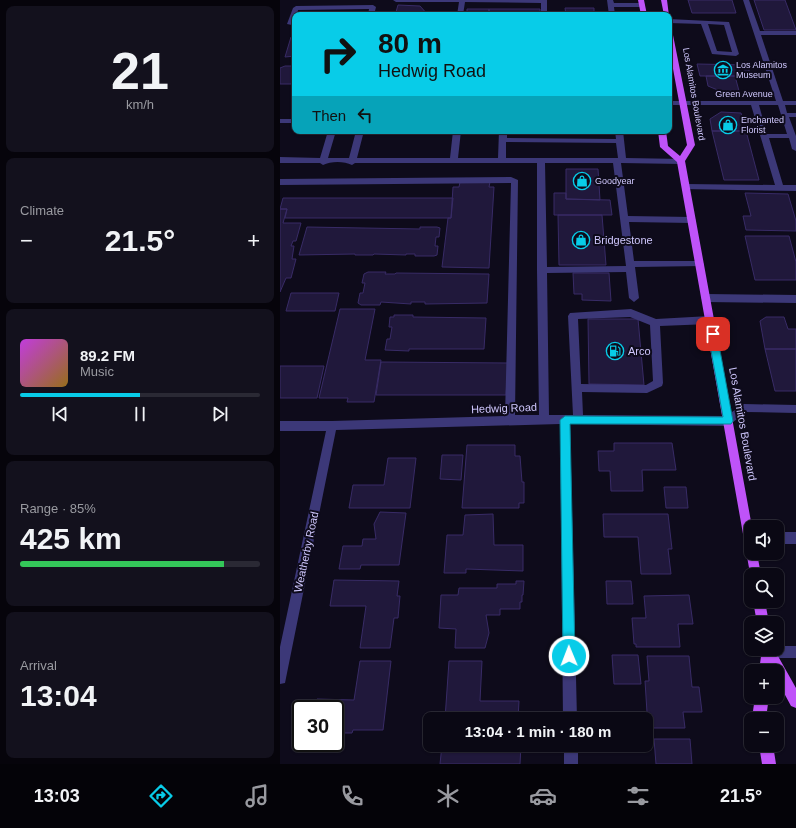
<!DOCTYPE html>
<meta charset="utf-8">
<style>
:root{--surface:#0a0814;--page:#13111d;--text:#f1f3f6;--muted:#999aa0;--line:#2a2934;--accent:#08cce8}
body{margin:0;font-family:Arial,sans-serif;background:var(--page);color:var(--text);height:100vh;display:flex;flex-direction:column;font-size:15px;white-space:nowrap}
*{box-sizing:border-box;margin:0}
p{font-size:13px;color:var(--muted)}
.icon{flex:none;width:22px;height:22px;fill:none;stroke:currentColor;stroke-width:2;stroke-linecap:round;stroke-linejoin:round}
.map{position:relative;flex:1;overflow:hidden}
.side{display:flex;flex-direction:column;gap:6px;padding:6px;background:#06040b;width:280px}
.side>*{flex:none}
.top-card{position:absolute;left:12px;top:12px;width:380px;height:122px;border-radius:8px;box-shadow:0 1px 3px #0004,0 0 0 1px var(--line);background:#08cce8;color:#111;overflow:hidden}
.tools{position:absolute;left:464px;top:520px;display:grid;gap:8px}
.tools a{display:grid;place-items:center;width:40px;height:40px;border-radius:8px;background:var(--surface);box-shadow:0 1px 3px #0004,0 0 0 1px var(--line);font-size:20px}
.speed{position:absolute;left:12px;top:700px;display:flex;gap:8px;font-size:20px;font-weight:700;text-align:center}
.speed>*{display:grid;place-content:center;width:52px;height:52px;border-radius:50%;background:var(--surface);box-shadow:0 1px 3px #0004,0 0 0 1px var(--line);line-height:1}
.speed .limit{border:2px solid #111;border-radius:6px;background:#fff;color:#111}
.pin{position:absolute;display:grid;place-items:center;width:34px;height:34px;color:#fff;margin:-17px;border-radius:8px;box-shadow:0 2px 6px #0006}
.me{position:absolute;width:44px;margin:-22px;rotate:359deg;stroke-linejoin:round;filter:drop-shadow(0 0 3px #0008)}
.turn{display:flex;align-items:center;gap:14px;height:84px;padding:0 20px;font-size:18px}
.turn .icon{width:52px;height:52px;stroke-width:2.5}
.turn b{display:block;font-size:28px;line-height:34px}
.then{display:flex;align-items:center;height:38px;padding:0 20px;background:#0003;gap:8px;font-size:15px}
.big{font-size:30px;font-weight:600;line-height:1.1}
.side .tile{flex:1;display:flex;flex-direction:column;justify-content:center;gap:6px;min-width:0;padding:0 14px;border-radius:8px;background:var(--page)}
.side .dial{align-items:center;gap:0}
.dial b{font-size:52px;line-height:1}
.song{display:flex;align-items:center;gap:12px}
.cover{width:48px;height:48px;border-radius:6px;background:linear-gradient(135deg,hsl(290 70% 55%),hsl(40 70% 35%))}
.played{height:4px;border-radius:2px;background:linear-gradient(90deg,var(--accent) 50%,var(--line) 50%)}
.keys{display:flex;justify-content:space-around;direction:ltr}
.heat{display:flex;justify-content:space-between;align-items:center;font-size:22px;direction:ltr}
.charge{height:6px;border-radius:3px;background:linear-gradient(90deg,#34c759 85%,var(--line) 0)}
.trip{position:absolute;left:143px;top:712px;width:230px;height:40px;border-radius:8px;background:var(--surface);box-shadow:0 1px 3px #0004,0 0 0 1px var(--line);font-weight:600;line-height:40px;text-align:center}
.tab-bar{display:flex;height:64px;justify-content:space-around;align-items:center;background:#040308;color:var(--muted)}
.tab-bar .icon{width:28px;height:28px}
.tab-bar .current{color:var(--accent)}
.tab-bar b{font-size:18px;color:var(--text)}
main{display:flex;flex:1;min-height:0}
.map>svg:first-child{display:block}
.building{fill:#20183b;stroke:#382b66}
.lines{fill:none;stroke-linecap:round;stroke-linejoin:round}
.minor{fill:#3c3878;fill-rule:evenodd}
.major{fill:#bf53f9;fill-rule:evenodd}
.route{fill:#08cce8;stroke:#058597}
.labels{text-anchor:middle;stroke-width:4;stroke-linejoin:round;paint-order:stroke}
.far-poi-label{font-size:9px;fill:#cfc7fd;stroke:#0e0b1b;text-anchor:start}
.far-street-label{font-size:9px;fill:#cfc7fd;stroke:#0e0b1b}
.poi-label{font-size:11px;fill:#cfc7fd;stroke:#0e0b1b;text-anchor:start}
.street-label{font-size:11px;fill:#cfc7fd;stroke:#0e0b1b}
</style>
<main>
<section class="side">
<div class="tile dial"><b>21</b><p>km/h</p></div>
<div class="tile"><p>Climate</p>
<div class="heat"><a>−</a><b class="big">21.5°</b><a>+</a></div>
</div>
<div class="tile">
<div class="song"><i class="cover"></i><div><b>89.2 FM</b><p>Music</p></div></div>
<div class="played"></div>
<div class="keys"><svg class="icon" aria-label="previous" viewBox="0 0 24 24"><path d="M18 5L8 12l10 7zM5 5v14"/></svg><svg class="icon" aria-label="pause" viewBox="0 0 24 24"><path d="M8 5v14M16 5v14"/></svg><svg class="icon" aria-label="next" viewBox="0 0 24 24"><path d="M6 5l10 7-10 7zM19 5v14"/></svg></div>
</div>
<div class="tile"><p>Range · 85%</p><b class="big">425 km</b><div class="charge"></div></div>
<div class="tile"><p>Arrival</p><b class="big">13:04</b></div>
</section>
<div class="map">
<svg width="516" height="764" viewBox="0 0 516 764">
<rect width="100%" height="100%" fill="#0e0b1b"/>
<path class="building" d="M408 0H452L456 13H412Z
M474 0H505L516 30H484Z
M118 5 140 6 148 15H118L116 12Z
M285 8H314V15H286Z
M187 9H209V15H187Z
M209 9H260V15H209Z
M14 36 15 56 5 57 11 37Z
M417 64 467 65 471 76H420Z
M5 66H15V84H0V68Z
M426 76H455L459 91H440L428 86Z
M441 112 461 113 466 131H432L430 119Z
M432 131H466L479 180H444Z
M286 169H318L320 200 286 199Z
M180 182H210L209 187H214L209 268 162 267 168 218H171L173 187H179Z
M274 193H286V199L330 200 332 215H274Z
M465 193 508 194 516 221V231L466 230 463 216H471Z
M3 198H173L171 218H5L7 209H0Z
M0 209H7L3 223H21L16 241H13L11 246H14L12 259H16L11 278H6L0 292Z
M278 215H322L326 265H279Z
M27 227 140 229V227H157L160 228 159 237H156L155 246H158L157 255 154 256H135V254H126V255L94 254 93 255H75V254L19 255Z
M465 236H509L516 262V280H475Z
M88 272H106L105 274H115L116 273 209 274 207 303 145 304V302H131V304L101 302 100 305H81L78 303 80 293H83L85 283H82L84 274Z
M293 273H329L331 301 302 300V294H294Z
M11 293H59L55 311H6Z
M60 309H95L85 360H101L94 402H67L68 398H39Z
M114 315H133V317L206 318 204 349H129V351L105 350 107 339H110L112 327H109L110 317H114Z
M486 317H504L508 329H516V349H485L480 321Z
M308 319H358L364 385 309 384Z
M485 349H516V391H495Z
M101 362 228 363 226 395H96Z
M0 366H44L37 398H0Z
M334 443H392L396 470H362L363 491H331L330 471H319L318 451H334Z
M187 445H235V456H240L242 482H244V503H239V508H182Z
M162 455H183L181 480 160 479Z
M108 458H136L130 508H69L73 485H104Z
M384 487H406L408 508H386Z
M100 512 126 513 119 565H81L80 569H59L63 546H82L83 539H96L94 524Z
M213 514 214 545H243V571L186 569V573H164L167 535H183L185 515Z
M323 514H388L392 549H388L391 574H361L358 537H324Z
M54 580 119 581 117 596H120L118 618H114L110 648H80L86 606H50Z
M236 581H244L243 595H242V602H240V609H220V615H206L209 633 205 648H175L176 629 159 628 161 595H178L179 588H217V584H236Z
M326 581H351L353 604H327Z
M409 595 413 624H398L400 647H356V644H354L352 618H366L364 596Z
M332 655H358L361 684H334Z
M367 656H409L412 687H419L422 712H403L405 728H368L365 681H369Z
M80 661H111L103 730H73L72 733H55V709H35L37 699 74 700Z
M169 661H202L200 701H239L238 719H165Z
M374 739H410L412 764H376Z
M162 745H241L240 764H160Z"/>
<g class="lines">
<path class="minor" d="M113 0H267V15H261V3L185 2 183 15H177L179 2H116Z
M327 0H333L334 3H362L365 5 362 7H334L335 15H329Z
M463 0H469L480 31H516V35H481L503 101H516V105H505L507 113H516V117H509L516 136V151L512 149 509 138H489L503 185H516V191L403 189V185L406 184 495 185 471 105H389V101H496ZM479 105H498L507 134H487Z
M93 5 96 7 94 15H88L89 9 18 10 17 15H15L12 25 7 24 13 8 16 6Z
M389 19 449 22 459 54 456 56 432 54 421 24 389 23ZM428 24 444 25 452 52 437 51Z
M0 119H15V123H0Z
M48 131H56L48 158H69L76 131H84L77 158H170L173 131H181L178 158H218L219 131H227V138L336 139 335 131H343L346 158 404 159 405 161 401 164 341 163 348 216 412 217 416 220 412 223 349 222 354 261H420L424 264 423 266 355 267 359 298 354 302 349 298 346 272 267 273 269 415H293L288 316 290 313 351 309 376 319 430 316 435 320 430 324 380 326 383 383 382 386 367 393 302 392 303 415 446 416 464 404 516 405V413L466 412 448 426 290 424 297 719H283L280 424 56 430 6 678 5 683 0 684V647L46 431H0V421H52L225 416 231 183 0 185V179L231 177 238 180 235 415H259L257 270V163H75L72 165C64 161 51 161 43 165L40 163H0V157L40 158ZM226 142 336 143 338 158H226ZM265 163H333L346 266 267 267ZM350 317 370 325 373 381 366 385 301 384 298 319Z
M426 294 516 295V303L426 302 421 298Z
M497 532H516V544H497Z
M497 646H516V658H488L484 656 482 652 483 649H497Z
M284 745H298V764H284Z"/>
<path class="major" d="M358 0H364L367 15H361Z
M381 0H387L389 16 384 15Z
M389 28 392 30 415 145 405 161 472 527 471 553H477L481 575H471V579L397 162 380 147 378 131H386L388 146 400 156 407 145 389 47Z
M473 601H485L489 623H477Z
M482 649H494L516 688V708L511 706 497 680V671H479Z
M475 697H489L487 711 488 719H474L473 711Z
M479 745H493L496 764H482Z"/>
</g>
<path class="route" d="M433 331 437 334 453 421 451 424H290L295 656 293 660 289 662 285 660 283 656 280 420 285 416 443 417 428 334Z"/>
<defs>
<symbol id="museum-ring" viewBox="-11 -11 22 22"><circle r="9.5" fill="#0e0b1b" stroke="#08cce8" stroke-width="1.5"/><path d="M0-6L6-3V-2H-6V-3ZM-5-1h2V3h-2ZM-1-1h2V3h-2ZM3-1h2V3H3ZM-6 4H6V6H-6Z" fill="#08cce8"/></symbol>
<symbol id="shop-ring" viewBox="-11 -11 22 22"><circle r="9.5" fill="#0e0b1b" stroke="#08cce8" stroke-width="1.5"/><path d="M-5-2.5h2.3a2.7 3.5 0 0 1 5.4 0H5L5.5 6h-11ZM-1.5-2.5h3a1.5 2.3 0 0 0-3 0Z" fill="#08cce8"/></symbol>
<symbol id="fuel-ring" viewBox="-11 -11 22 22"><circle r="9.5" fill="#0e0b1b" stroke="#08cce8" stroke-width="1.5"/><path d="M-5.5-6h7V0h2V4h1.3V-2.5L3-4.5l.8-.8L6-3V5H2.5V1h-1V6h-7ZM-4.2-4.7v3.2H.2V-4.7Z" fill="#08cce8"/></symbol>
</defs>
<g fill-rule="evenodd">
<use href="#museum-ring" x="433" y="60" width="20" height="20"/>
<use href="#shop-ring" x="438" y="115" width="20" height="20"/>
<use href="#shop-ring" x="292" y="171" width="20" height="20"/>
<use href="#shop-ring" x="291" y="230" width="20" height="20"/>
<use href="#fuel-ring" x="325" y="341" width="20" height="20"/>
</g>
<g class="labels">
<g class="far-poi-label">
<text x="456" y="68">Los Alamitos<tspan x="456" dy="10">Museum</tspan></text>
<text x="461" y="123">Enchanted<tspan x="461" dy="10">Florist</tspan></text>
<text x="315" y="184">Goodyear</text>
</g>
<g class="far-street-label">
<text transform="translate(414 94) rotate(80)" y="3">Los Alamitos Boulevard</text>
<text x="464" y="97">Green Avenue</text>
</g>
<g class="poi-label">
<text x="314" y="244">Bridgestone</text>
<text x="348" y="355">Arco</text>
</g>
<g class="street-label">
<text transform="translate(224 408) rotate(-2)" y="4">Hedwig Road</text>
<text transform="translate(463 424) rotate(80)" y="4">Los Alamitos Boulevard</text>
<text transform="translate(26 552) rotate(-78)" y="4">Weatherby Road</text>
</g>
</g>
</svg>
<div class="tools">
<a><svg class="icon" aria-label="sound" viewBox="0 0 24 24"><path d="M4 9h4l5-4v14l-5-4H4zM17 9q2 3 0 6"/></svg></a>
<a><svg class="icon" aria-label="search" viewBox="0 0 24 24"><circle cx="10" cy="10" r="6"/><path d="M15 15l6 6"/></svg></a>
<a><svg class="icon" aria-label="layers" viewBox="0 0 24 24"><path d="M12 4l9 5-9 5-9-5zM3 14l9 5 9-5"/></svg></a>
<a>+</a>
<a>−</a>
</div>
<div class="speed"><div class="limit">30</div></div>
<div class="pin" style="left:433px;top:334px;background:#d93025"><svg class="icon" aria-label="arrive" viewBox="0 0 24 24"><path d="M6 21V4h12l-3 4 3 4H6"/></svg></div>
<svg class="me" style="left:289px;top:656px" viewBox="-20 -20 40 40"><circle r="17" fill="#08cce8" stroke="#fff" stroke-width="3"/><path d="M0-11L8 9 0 5-8 9z" fill="#fff"/></svg>
<div class="trip">13:04 · 1 min · 180 m</div>
<div class="top-card">
<div class="turn"><svg class="icon" aria-label="right" viewBox="0 0 24 24"><path d="M7 20v-9h11M14 6l5 5-5 5"/></svg><div><b>80 m</b>Hedwig Road</div></div>
<div class="then">Then<svg class="icon" aria-label="left" viewBox="0 0 24 24"><path d="M17 20v-9H6M10 6l-5 5 5 5"/></svg></div>
</div>
</div>
</main>
<nav class="tab-bar">
<b>13:03</b>
<svg class="icon current" aria-label="directions" viewBox="0 0 24 24"><path d="M12 3l9 9-9 9-9-9zM9 14v-3h6M13 9l2 2-2 2"/></svg>
<svg class="icon" aria-label="music" viewBox="0 0 24 24"><path d="M9 18V5l10-2v13"/><circle cx="6" cy="18" r="3"/><circle cx="16" cy="16" r="3"/></svg>
<svg class="icon" aria-label="phone" viewBox="0 0 24 24"><path d="M5 4h4l2 5-3 2q2 4 5 5l2-3 5 2v4C11 20 4 13 5 4z"/></svg>
<svg class="icon" aria-label="climate" viewBox="0 0 24 24"><path d="M12 3v18M4 7l16 10M4 17L20 7"/></svg>
<svg class="icon" aria-label="car" viewBox="0 0 24 24"><path d="M5 17H2v-5l4-1 3-4h7l3 4 3 1v5h-3M9 17h6M6 11h13"/><circle cx="7" cy="17" r="2"/><circle cx="17" cy="17" r="2"/></svg>
<svg class="icon" aria-label="filters" viewBox="0 0 24 24"><path d="M4 7h16M4 17h16"/><circle cx="9" cy="7" r="2"/><circle cx="15" cy="17" r="2"/></svg>
<b>21.5°</b>
</nav>
